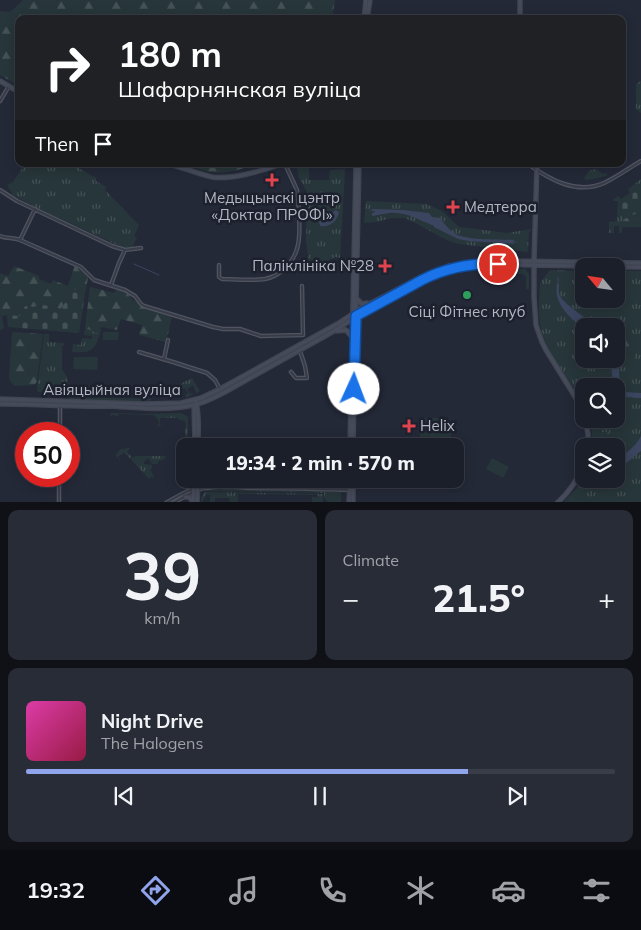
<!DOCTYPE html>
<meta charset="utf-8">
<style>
:root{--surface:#1b1f2a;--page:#282c36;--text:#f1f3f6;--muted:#a0a2a8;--line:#393d47;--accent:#90a4ec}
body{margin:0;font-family:Mulish,sans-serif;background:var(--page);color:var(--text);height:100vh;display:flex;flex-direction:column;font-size:19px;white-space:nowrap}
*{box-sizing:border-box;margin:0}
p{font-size:16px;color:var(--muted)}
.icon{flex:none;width:28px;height:28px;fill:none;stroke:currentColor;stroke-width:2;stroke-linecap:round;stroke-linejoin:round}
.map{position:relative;height:502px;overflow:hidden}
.sheet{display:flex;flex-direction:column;gap:8px;padding:8px;background:#0f1117;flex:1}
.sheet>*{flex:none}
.top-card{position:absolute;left:15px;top:15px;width:611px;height:152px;border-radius:10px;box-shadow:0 2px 12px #0003,0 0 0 1px var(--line);background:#202124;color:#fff;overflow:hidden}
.needle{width:32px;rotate:299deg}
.tools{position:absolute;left:575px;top:258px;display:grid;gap:10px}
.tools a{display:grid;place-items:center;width:50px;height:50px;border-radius:10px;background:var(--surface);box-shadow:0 2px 12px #0003,0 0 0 1px var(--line);font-size:25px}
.speed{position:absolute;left:15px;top:422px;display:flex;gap:10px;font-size:25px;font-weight:700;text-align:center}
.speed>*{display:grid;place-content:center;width:65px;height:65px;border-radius:50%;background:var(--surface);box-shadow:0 2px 12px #0003,0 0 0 1px var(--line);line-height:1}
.speed .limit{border:8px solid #d22;background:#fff;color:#111}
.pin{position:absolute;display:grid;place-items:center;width:42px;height:42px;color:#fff;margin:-21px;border:2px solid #fff;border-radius:50%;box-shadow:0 1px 5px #0007}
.me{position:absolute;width:55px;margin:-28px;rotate:2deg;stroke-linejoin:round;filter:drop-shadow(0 0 4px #0008)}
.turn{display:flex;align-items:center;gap:18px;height:105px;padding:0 20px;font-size:22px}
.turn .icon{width:65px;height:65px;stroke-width:2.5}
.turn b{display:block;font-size:35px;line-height:42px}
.then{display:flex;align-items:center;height:48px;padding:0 20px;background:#0003;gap:10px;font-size:19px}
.big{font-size:38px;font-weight:800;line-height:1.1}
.sheet .card{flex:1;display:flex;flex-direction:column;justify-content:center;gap:8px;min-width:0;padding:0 18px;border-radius:10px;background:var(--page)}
.sheet .dial{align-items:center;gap:0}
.dial b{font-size:65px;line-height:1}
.song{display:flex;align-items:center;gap:15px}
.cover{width:60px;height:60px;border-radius:8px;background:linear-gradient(135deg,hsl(320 70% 55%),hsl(340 70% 35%))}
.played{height:5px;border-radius:2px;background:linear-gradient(90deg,var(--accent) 75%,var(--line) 75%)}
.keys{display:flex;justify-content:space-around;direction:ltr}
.heat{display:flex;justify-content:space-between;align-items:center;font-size:28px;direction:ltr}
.sheet .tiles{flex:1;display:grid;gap:8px;grid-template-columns:1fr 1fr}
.card:last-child{grid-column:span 2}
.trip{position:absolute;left:176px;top:438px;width:288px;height:50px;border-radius:10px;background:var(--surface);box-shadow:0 2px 12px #0003,0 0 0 1px var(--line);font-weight:800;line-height:50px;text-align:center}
.dock{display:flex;height:80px;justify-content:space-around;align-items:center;background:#0b0c11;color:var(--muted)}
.dock .icon{width:35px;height:35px}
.dock .active{color:var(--accent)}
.dock b{font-size:22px;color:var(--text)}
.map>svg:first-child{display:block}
.grass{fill:url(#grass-tufts);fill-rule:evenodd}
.forest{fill:url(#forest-firs)}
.cemetery{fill:url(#cemetery-stones)}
.pitch{fill:#27363a}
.water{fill:#3b455f}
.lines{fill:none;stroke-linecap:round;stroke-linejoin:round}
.stream{stroke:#3b455f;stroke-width:1}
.street-casing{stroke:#505460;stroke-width:4.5}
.secondary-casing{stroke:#414551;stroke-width:5.5}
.street{stroke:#383c48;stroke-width:2}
.secondary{stroke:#464b5b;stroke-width:3}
.route-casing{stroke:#114b97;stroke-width:12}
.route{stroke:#1a73e8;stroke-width:9}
.health-dot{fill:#e0444e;stroke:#1d212d;stroke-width:2}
.leisure-dot{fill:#2e9e5b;stroke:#1d212d;stroke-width:2}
.labels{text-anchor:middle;stroke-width:5;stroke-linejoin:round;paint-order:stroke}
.poi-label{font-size:15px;fill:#b3b7c4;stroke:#1d212d}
.street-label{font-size:15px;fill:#b3b7c4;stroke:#1d212d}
</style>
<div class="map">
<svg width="641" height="503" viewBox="0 0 641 503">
<defs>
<pattern id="grass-tufts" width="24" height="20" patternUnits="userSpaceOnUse" patternTransform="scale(1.25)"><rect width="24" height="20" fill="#27363a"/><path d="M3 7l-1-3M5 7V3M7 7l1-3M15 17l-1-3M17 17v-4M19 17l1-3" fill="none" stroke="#445155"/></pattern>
<pattern id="forest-firs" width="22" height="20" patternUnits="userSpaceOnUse" patternTransform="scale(1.25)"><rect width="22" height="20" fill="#27363a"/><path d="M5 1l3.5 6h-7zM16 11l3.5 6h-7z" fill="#445155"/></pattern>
<pattern id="cemetery-stones" width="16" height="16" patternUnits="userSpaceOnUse" patternTransform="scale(1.25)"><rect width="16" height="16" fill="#27363a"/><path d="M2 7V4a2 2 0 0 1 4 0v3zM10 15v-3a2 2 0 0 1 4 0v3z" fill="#445155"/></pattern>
</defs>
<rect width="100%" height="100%" fill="#242938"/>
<path class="grass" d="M641 81V120V113L636 109V84Z
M25 164H72L96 178V181L106 187 105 190 139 225 134 236 137 238 132 248 126 249 39 209 13 195 7 185 13 182Z
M296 164H309V180H329L330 170 345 169 340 258 335 257 320 265 312 266 309 263 306 241 307 192 299 178Z
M596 169 603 174 605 173 608 175 598 178 586 180 584 178 589 171Z
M641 179V183L619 205 626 223 641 224V227H622V233H619V226H614V233H609V222L617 221 618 201H613V200L618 196 621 199 630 193 628 189Z
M366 201 426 204 442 211 459 227 469 228 507 233 532 229 529 232 528 252 459 244 449 241 428 230 412 221 404 218H392L376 222 364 223Z
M500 269H525L529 274V289H526V278L525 275 521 274 502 273Z
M550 270 584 271V299H616V271H641V502H564L577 488 584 474V479H616V446H591L592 433 590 419H616V386H584V404C569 379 544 351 540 323 538 310 539 297 540 284L542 280ZM584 326H616V359H584Z
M349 318V320L260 371 259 370Z
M85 328 100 334C94 352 90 353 72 352L73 344 81 345 82 338 92 339V336L84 335Z
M44 334H49V342L64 343V346H62V369L67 377 70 393 38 392 37 387 38 382Z
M192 378 200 391 196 393 193 385 187 389 190 394 192 393 193 394 186 398 185 395 188 393 185 388 181 389 178 385Z
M69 397 150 399 152 400 143 402 68 399Z
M111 413 140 414 181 413 188 417V446H186C186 441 185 436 185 431 185 427 187 425 185 421L179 420 178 418H160V425L164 426H158L157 425 159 424C159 420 157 417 153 415L119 414 118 416 112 415V416L110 415Z
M126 448H130L127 452 133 458 135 456H165L166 458 159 461 157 464H152L148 458 143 463 144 464 152 465V468L150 470 154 476 153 477H151L149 479 125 453H123L118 457 121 460H120L116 456V454L121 449H125Z
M205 489 341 492V502H328L324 498V493L205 491Z
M205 492 323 494V502H312V497H318V495L238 494V502H230L229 498H215V502H210V495H206L202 502H201V498Z"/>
<path class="forest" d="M23 0H335L332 19H19V86L0 75V11L10 12 15 8Z
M190 164H256C234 172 211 178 190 164Z
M641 211V224L626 223 624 219Z
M75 265 83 271 88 278 85 294 81 291 73 290 61 309 44 305 33 307 25 306 20 316 7 315 2 316 4 328 0 330V273L8 276 14 266 39 276V279L51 284 53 280 68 286Z
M616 273H617V275H619L620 279 625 278 624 283 628 280 634 286 638 283 641 284V289C637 288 620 287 616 290Z
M90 287 114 293 117 289 126 292 133 300 172 317 166 342 139 335 142 325 121 319 117 330 101 327 100 334 85 328Z
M599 299H612L615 302 622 299 626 300 631 306 630 312C618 316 622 309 613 307 607 305 607 308 601 303L603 301Z
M12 332 43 334 37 382 34 385 14 386 9 379Z
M626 333 627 337 629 339 628 343 631 344 630 350 633 351 635 354 634 357 636 362 634 366 623 363V347L624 345 621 344 624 340V337Z
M601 432H607L609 435 608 440 603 446H600Z
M616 476 623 479V485L618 482 609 485 600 483V479H616Z"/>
<path class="cemetery" d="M641 183V211L624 219 619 205Z
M73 290 81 291 85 294 79 333 8 327 7 315 20 316 25 306 33 307 44 305 61 309Z"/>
<path class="pitch" d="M103 332H119L118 340H103Z
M74 357H98L97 370 73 369Z
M422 418H443V429L421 428Z
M420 432 451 433 450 446 419 445Z
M492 458 509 467 503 478 486 469Z"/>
<path class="water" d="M373 209 403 210 429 213 432 217 440 218C444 223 448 229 454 233 466 241 499 239 514 240L513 242 514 244 469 241 458 239 434 227 433 225H432L427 223 426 222H424C412 216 402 212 389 213 383 214 378 215 372 216V213L375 212V211H370Z
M336 210 339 212C337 222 330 227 320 226L319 222 320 219Z
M557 284H559C559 289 558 292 560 296 565 305 589 320 597 326H584V329C570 318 553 303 557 284Z
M616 349 621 389 625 392 641 393V398C635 398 627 398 621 395 612 390 612 369 610 359H616Z
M641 436V451L625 464 616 467V459C627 453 635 447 641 436Z"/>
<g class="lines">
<path class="stream" d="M512 242H516
M134 264 159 275
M558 284V278"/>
<defs>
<path id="street" d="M0 101 9 86
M528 164C550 180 577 195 604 183 617 177 629 168 641 161
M0 190 17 201 112 246 125 250 141 248
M0 236C8 239 12 237 20 240L81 267 94 280 125 290 135 296 141 304 144 306 213 327 223 329H240L261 336 303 335 302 286
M20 240 35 209
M219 265V277L222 279C235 279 251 281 265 279 281 276 295 261 298 245 301 230 299 213 298 198L297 190 285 164
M111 285 119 263 125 250
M139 352 173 362 207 373 215 380 220 389
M164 359 168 340
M291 372 296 378H307L305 366 300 351
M60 434V406
M197 490C214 485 234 487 252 488 284 488 317 489 349 490
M59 503V476
M166 503C184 492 201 482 223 487
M173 503 193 492"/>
<path id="secondary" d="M364 19 366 0
M367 19 370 0
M520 19V0
M0 81 19 92
M170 164C184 168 198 174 212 177 231 180 262 171 281 164
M528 164H531
M537 164 534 261V297L536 325 542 342 546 350 579 403 584 413
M616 267H641
M357 299 362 304 367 303
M337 331 346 330 352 337
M0 399 143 404 181 403 201 398 220 389 339 323 363 307 385 296 421 277 449 266 474 262 506 261 641 263
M195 400C200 409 198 434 198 446
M0 404C34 404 67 407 101 406 131 406 163 412 193 405 205 403 215 397 225 392L334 331 365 311 432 275 462 266 482 264 584 266
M194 405 195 446
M585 419 588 434V446
M350 446 356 164
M353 446 359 164
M353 479V503
M185 497H189L192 501
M193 503 194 479
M197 503 198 479
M349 503 350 479
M557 503C570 492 578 479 584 463"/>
</defs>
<use href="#street" class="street-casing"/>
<use href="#secondary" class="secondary-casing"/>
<use href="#street" class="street"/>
<use href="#secondary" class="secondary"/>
</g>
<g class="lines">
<defs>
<path id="route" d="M354 389 356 316 422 280C446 268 472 263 498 264"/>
</defs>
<use href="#route" class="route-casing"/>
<use href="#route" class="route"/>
</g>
<g class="health-dot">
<path d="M269.5 172.5h5v5h5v5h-5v5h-5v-5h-5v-5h5z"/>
<path d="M450.5 199.5h5v5h5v5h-5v5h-5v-5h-5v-5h5z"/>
<path d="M382.5 258.5h5v5h5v5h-5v5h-5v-5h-5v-5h5z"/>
<path d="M406.5 418.5h5v5h5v5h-5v5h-5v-5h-5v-5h5z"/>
</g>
<circle class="leisure-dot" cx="467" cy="295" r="5"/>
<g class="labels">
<g class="poi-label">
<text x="272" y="203">Медыцынскі цэнтр<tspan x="272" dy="17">«Доктар ПРОФІ»</tspan></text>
<text x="464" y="212" text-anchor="start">Медтерра</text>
<text x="374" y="271" text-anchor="end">Паліклініка №28</text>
<text x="467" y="317">Сіці Фітнес клуб</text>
<text x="420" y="431" text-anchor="start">Helix</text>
</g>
<g class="street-label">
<text x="112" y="395">Авіяцыйная вуліца</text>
</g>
</g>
</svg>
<div class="tools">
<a><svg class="needle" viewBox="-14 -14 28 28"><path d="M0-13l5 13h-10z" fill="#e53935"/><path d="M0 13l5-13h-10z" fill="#a0a2a8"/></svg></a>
<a><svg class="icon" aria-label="sound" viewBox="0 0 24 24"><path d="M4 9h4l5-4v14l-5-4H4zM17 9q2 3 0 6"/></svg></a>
<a><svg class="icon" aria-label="search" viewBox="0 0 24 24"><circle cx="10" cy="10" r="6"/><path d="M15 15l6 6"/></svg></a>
<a><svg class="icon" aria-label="layers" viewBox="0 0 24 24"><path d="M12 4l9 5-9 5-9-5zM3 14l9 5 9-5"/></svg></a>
</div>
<div class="speed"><div class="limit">50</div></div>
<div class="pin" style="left:498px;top:264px;background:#d93025"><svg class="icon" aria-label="arrive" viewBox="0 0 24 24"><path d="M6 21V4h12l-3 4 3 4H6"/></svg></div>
<svg class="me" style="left:354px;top:389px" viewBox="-20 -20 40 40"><circle r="19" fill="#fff"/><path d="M0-13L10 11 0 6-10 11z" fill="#1a73e8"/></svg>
<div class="trip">19:34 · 2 min · 570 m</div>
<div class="top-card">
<div class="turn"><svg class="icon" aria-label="right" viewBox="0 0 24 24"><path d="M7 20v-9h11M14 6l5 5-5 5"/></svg><div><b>180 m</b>Шафарнянская вуліца</div></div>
<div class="then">Then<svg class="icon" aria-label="arrive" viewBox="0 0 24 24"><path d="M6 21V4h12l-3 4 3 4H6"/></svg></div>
</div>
</div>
<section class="sheet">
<div class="tiles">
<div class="card dial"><b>39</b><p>km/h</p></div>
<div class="card"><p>Climate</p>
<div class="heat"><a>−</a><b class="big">21.5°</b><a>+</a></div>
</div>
<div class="card">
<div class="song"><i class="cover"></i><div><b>Night Drive</b><p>The Halogens</p></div></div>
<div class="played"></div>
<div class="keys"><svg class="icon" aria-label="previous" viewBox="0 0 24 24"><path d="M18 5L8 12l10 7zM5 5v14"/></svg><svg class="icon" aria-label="pause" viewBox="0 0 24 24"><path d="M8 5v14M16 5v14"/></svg><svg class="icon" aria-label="next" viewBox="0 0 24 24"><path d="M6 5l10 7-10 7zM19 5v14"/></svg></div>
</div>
</div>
</section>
<nav class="dock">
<b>19:32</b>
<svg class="icon active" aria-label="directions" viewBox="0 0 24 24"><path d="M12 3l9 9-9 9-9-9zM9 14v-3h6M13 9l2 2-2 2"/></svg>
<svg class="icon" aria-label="music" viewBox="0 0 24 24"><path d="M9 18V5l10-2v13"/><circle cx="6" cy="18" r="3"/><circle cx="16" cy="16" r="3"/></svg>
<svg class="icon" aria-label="phone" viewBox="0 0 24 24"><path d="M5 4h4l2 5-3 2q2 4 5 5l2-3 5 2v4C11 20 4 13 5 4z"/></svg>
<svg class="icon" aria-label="climate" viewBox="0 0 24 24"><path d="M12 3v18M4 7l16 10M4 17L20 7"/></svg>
<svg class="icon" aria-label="car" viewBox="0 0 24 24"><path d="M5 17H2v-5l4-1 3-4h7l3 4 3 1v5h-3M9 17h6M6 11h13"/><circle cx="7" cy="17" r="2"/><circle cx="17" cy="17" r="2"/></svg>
<svg class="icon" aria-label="filters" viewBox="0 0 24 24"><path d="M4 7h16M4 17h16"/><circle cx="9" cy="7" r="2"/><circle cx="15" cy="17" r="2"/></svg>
</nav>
